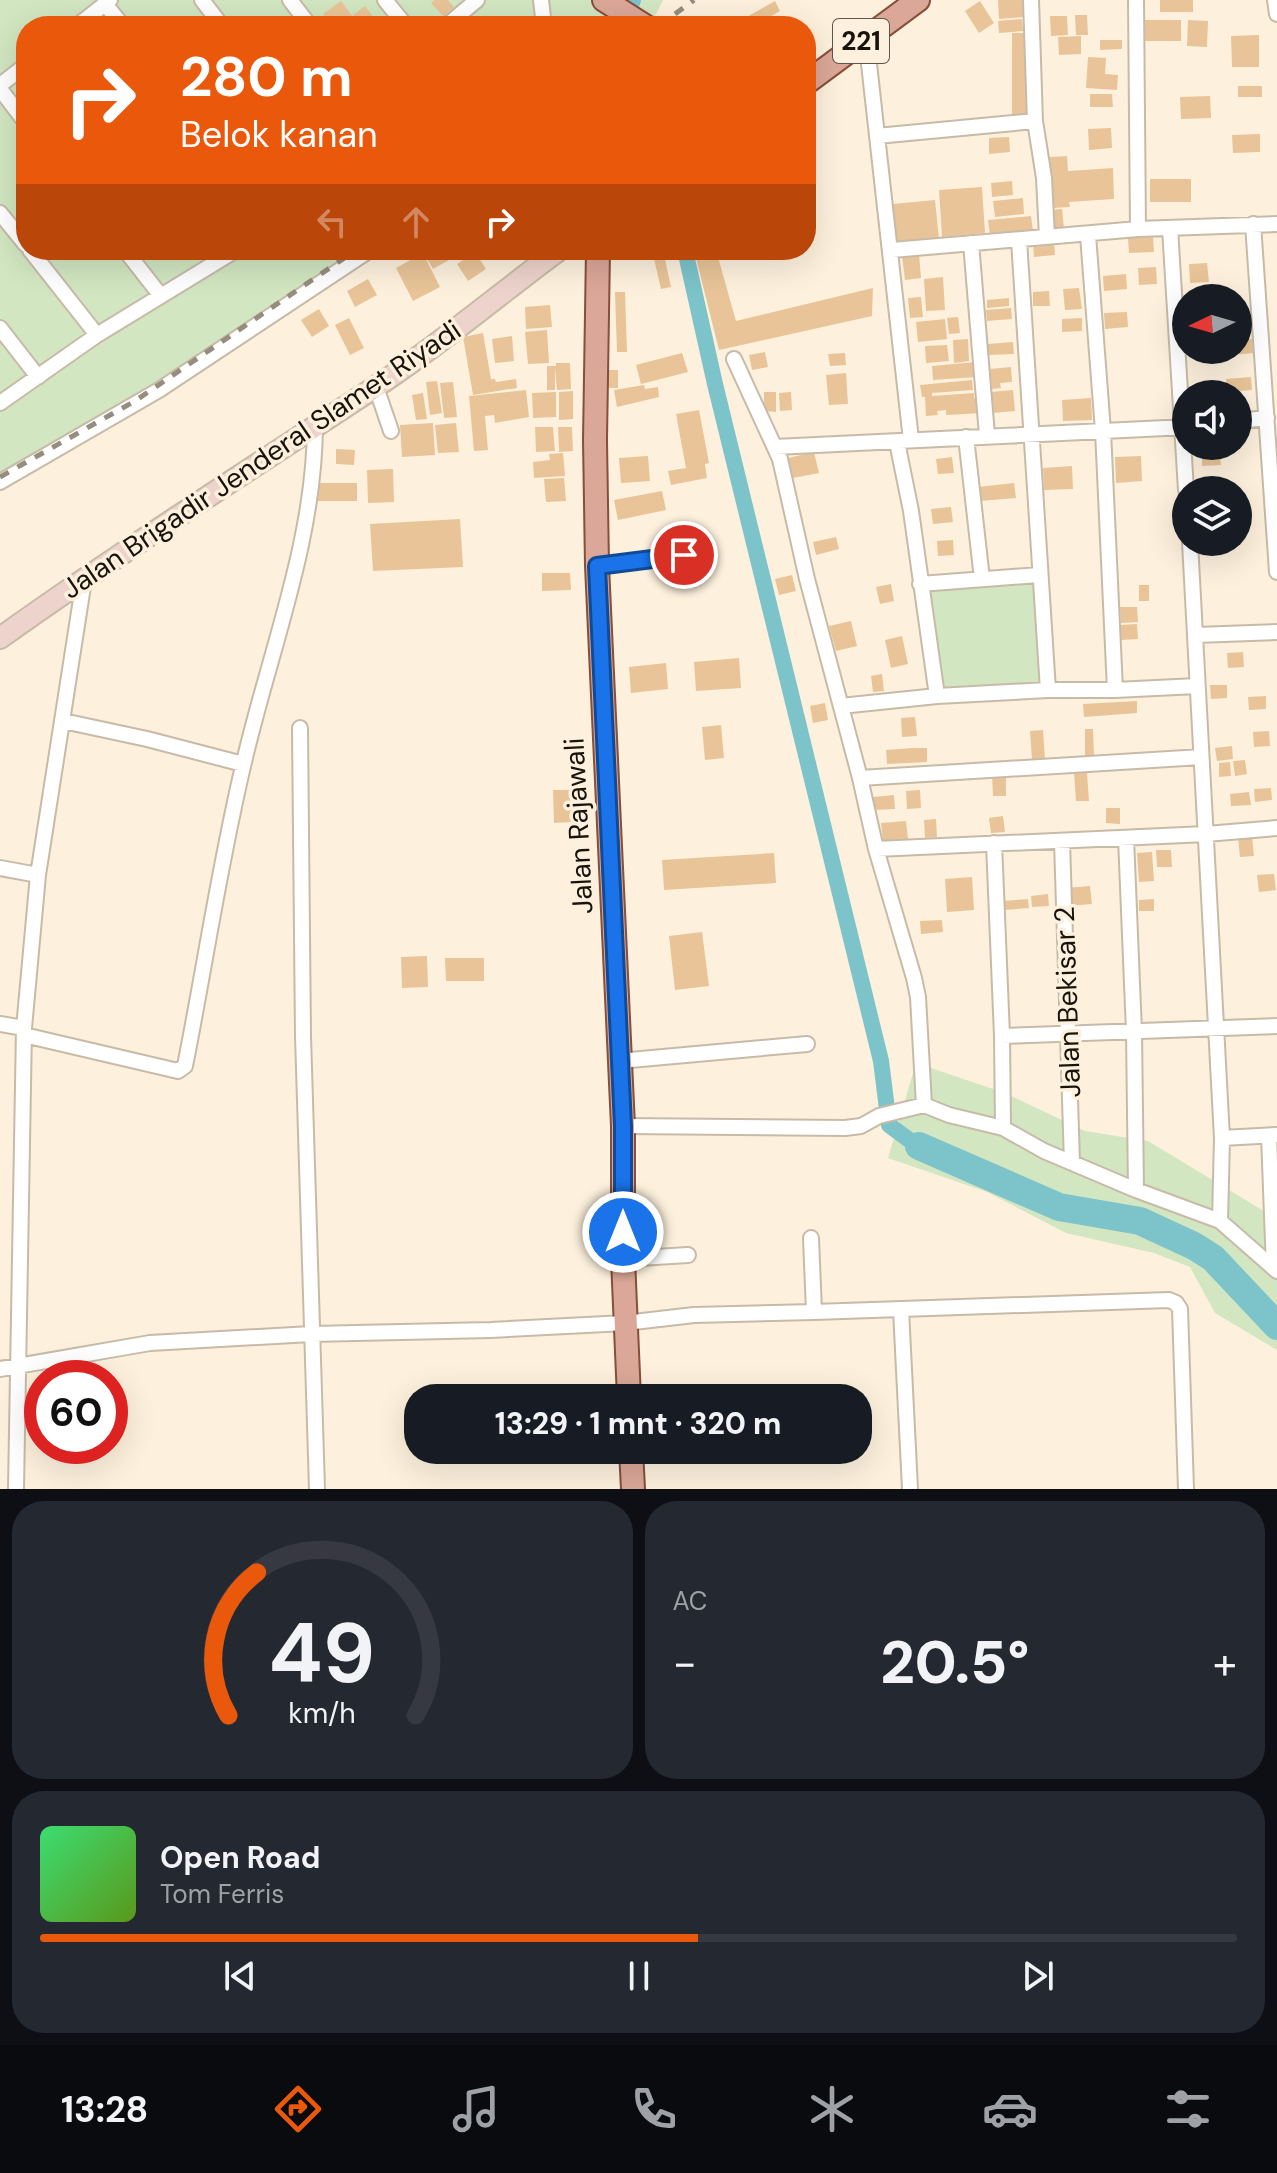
<!DOCTYPE html>
<html lang="id">
<meta charset="utf-8">
<style>
:root{--surface:#171b24;--page:#242831;--text:#f1f3f6;--muted:#9ea1a6;--line:#363941;--accent:#ea580c}
body{margin:0;font-family:"DM Sans",sans-serif;background:var(--page);color:var(--text);height:100vh;display:flex;flex-direction:column;font-size:30px;white-space:nowrap}
*{box-sizing:border-box;margin:0}
p{font-size:26px;color:var(--muted)}
.icon{flex:none;width:44px;height:44px;fill:none;stroke:currentColor;stroke-width:2;stroke-linecap:round;stroke-linejoin:round}
.map{position:relative;height:1489px;overflow:hidden}
.panel{display:flex;flex-direction:column;gap:12px;padding:12px;background:#0d0f14;flex:1}
.panel>*{flex:none}
.banner{position:absolute;left:16px;top:16px;width:800px;height:244px;border-radius:32px;box-shadow:0 8px 32px #0002;background:#ea580c;color:#fff;overflow:hidden}
.needle{width:52px;rotate:265deg}
.tools{position:absolute;left:1172px;top:284px;display:grid;gap:16px}
.tools a{display:grid;place-items:center;width:80px;height:80px;border-radius:50%;background:var(--surface);box-shadow:0 8px 32px #0002;font-size:40px}
.speed{position:absolute;left:24px;top:1360px;display:flex;gap:16px;font-size:40px;font-weight:700;text-align:center}
.speed>*{display:grid;place-content:center;width:104px;height:104px;border-radius:50%;background:var(--surface);box-shadow:0 8px 32px #0002;line-height:1}
.speed .limit{border:12px solid #d22;background:#fff;color:#111}
.pin{position:absolute;display:grid;place-items:center;width:68px;height:68px;color:#fff;margin:-34px;border:4px solid #fff;border-radius:50%;box-shadow:0 2px 8px #0007}
.me{position:absolute;width:88px;margin:-44px;rotate:0deg;stroke-linejoin:round;filter:drop-shadow(0 0 6px #0008)}
.turn{display:flex;align-items:center;gap:28px;height:168px;padding:0 32px;font-size:36px}
.turn .icon{width:104px;height:104px;stroke-width:2.5}
.turn b{display:block;font-size:56px;line-height:68px}
.lanes{display:flex;align-items:center;height:76px;padding:0 32px;background:#0003;justify-content:center;gap:40px;direction:ltr}
.lanes .off{opacity:.35}
.big{font-size:60px;font-weight:800;line-height:1.1}
.panel .widget{flex:1;display:flex;flex-direction:column;justify-content:center;gap:12px;min-width:0;padding:0 28px;border-radius:32px;background:var(--page)}
.panel .dial{align-items:center;gap:0}
.dial svg{height:208px;overflow:visible;fill:none;stroke:var(--line);stroke-width:7;stroke-linecap:round;text-anchor:middle}
.dial text{fill:var(--text);stroke:none}
.song{display:flex;align-items:center;gap:24px}
.cover{width:96px;height:96px;border-radius:12px;background:linear-gradient(135deg,hsl(140 70% 55%),hsl(90 70% 35%))}
.played{height:8px;border-radius:4px;background:linear-gradient(90deg,var(--accent) 55%,var(--line) 55%)}
.keys{display:flex;justify-content:space-around;direction:ltr}
.heat{display:flex;justify-content:space-between;align-items:center;font-size:44px;direction:ltr}
.panel .tiles{flex:1;display:grid;gap:12px;grid-template-columns:1fr 1fr}
.widget:last-child{grid-column:span 2}
.trip{position:absolute;left:404px;top:1384px;width:468px;height:80px;border-radius:32px;background:var(--surface);box-shadow:0 8px 32px #0002;font-weight:800;line-height:80px;text-align:center}
.dock{display:flex;height:128px;justify-content:space-around;align-items:center;background:#090b0e;color:var(--muted)}
.dock .icon{width:56px;height:56px}
.dock .on{color:var(--accent)}
.dock b{font-size:36px;color:var(--text)}
.map>svg:first-child{display:block}
.green{fill:#d1e6c1}
.lines{fill:none;stroke-linecap:round;stroke-linejoin:round}
.canal{stroke:#7cc3ca;stroke-width:16}
.river{stroke:#7cc3ca;stroke-width:28}
.building{fill:#e9c498}
.street-casing{stroke:#c7bba8;stroke-width:18}
.secondary-casing{stroke:#c7bba8;stroke-width:24}
.primary-casing{stroke:#874e3a;stroke-width:26}
.street{stroke:#fff;stroke-width:14}
.secondary{stroke:#edd3cb;stroke-width:20}
.primary{stroke:#dba798;stroke-width:22}
.rail{stroke:#958d7e;stroke-width:5;stroke-dasharray:10 10;stroke-linecap:butt}
.route-casing{stroke:#114b97;stroke-width:20}
.route{stroke:#1a73e8;stroke-width:14}
.labels{text-anchor:middle;stroke-width:7;stroke-linejoin:round;paint-order:stroke}
.shield{fill:#fdf1dd;stroke:#5d564b;stroke-width:2}
.shield-label{font-size:26px;font-weight:bold;fill:#18140d}
.street-label{font-size:28px;fill:#18140d;stroke:#fdf1dd}
</style>
<div class="map">
<svg width="1277" height="1489" viewBox="0 0 1277 1489">
<rect width="100%" height="100%" fill="#fdf1dd"/>
<path class="green" d="M0 0H663L650 26H26V250H381L158 399 0 488Z
M1039 575 1048 690 932 692 920 584Z
M916 1063 1005 1093 1085 1131 1148 1141 1277 1219V1350L1215 1313 1190 1267 1154 1253 1066 1233 987 1192 888 1158Z"/>
<g class="lines">
<path class="canal" d="M624 26 633 0
M685 250 715 384 881 1061 889 1125 916 1145"/>
<path class="river" d="M919 1146 1059 1207 1140 1221 1194 1246 1213 1258 1277 1326"/>
</g>
<path class="building" d="M435 0H448L454 7 443 16 431 3Z
M998 0H1023L1024 17 999 19Z
M1160 0H1193V12H1160Z
M341 1 352 16 338 26H332L323 14Z
M775 1 780 11 754 26H747L743 19Z
M980 1 994 23 979 33 965 11Z
M365 6 374 18 361 26 353 15Z
M1075 15H1087L1088 35H1076Z
M1050 16H1067L1068 35 1051 36Z
M1022 19 1023 31 999 33 998 21Z
M1142 20H1181V41H1143Z
M1188 20 1208 21 1207 47 1187 46Z
M1012 33H1032V118H1012Z
M1259 35V67H1232L1231 36Z
M1081 36V54L1059 55 1058 37Z
M1100 40H1122V49L1100 50Z
M1088 57 1106 58 1105 74 1118 75 1117 90 1086 88Z
M1238 86H1262V97H1238Z
M1090 94H1112L1113 107H1090Z
M1210 96 1211 118 1181 119 1180 97Z
M1111 128 1112 148 1089 150 1088 129Z
M1260 134V152L1233 153 1232 135Z
M1009 137 1010 152 989 154V138Z
M1067 156 1068 171 1113 168 1114 199 1069 202 1070 207 1053 208 1050 157Z
M1150 179H1191V202H1150Z
M1012 181 1013 195 992 197 991 183Z
M982 187 985 233 942 237 939 190Z
M1023 198 1024 214 995 217 993 201Z
M935 200 939 239 896 243 893 204Z
M1062 209 1064 229 1051 230 1049 210Z
M1031 216 1033 231 990 236 988 220Z
M1153 237 1154 252 1129 253 1128 238Z
M1054 242 1055 255 1034 257 1033 244Z
M443 250 449 260 433 269 427 259Z
M652 250H663L671 287 661 289Z
M694 250H716L736 321 873 288 872 316 719 350Z
M475 252 486 269 468 281 457 264Z
M423 253 440 287 413 301 396 268Z
M919 254 921 278 905 280 902 256Z
M1207 263 1209 282 1190 283 1189 264Z
M1156 267 1157 284 1139 285 1138 268Z
M1126 274 1127 289 1104 291 1103 276Z
M943 277 945 310 926 311 924 279Z
M368 279 377 295 355 307 347 291Z
M1079 288 1082 309 1065 310 1063 289Z
M1049 291 1050 306H1033V292Z
M615 292H625L627 352H617Z
M921 297 923 317 910 318 908 298Z
M1009 298V306L987 308V300Z
M550 305 552 327 526 329 525 307Z
M1011 308 1012 319 987 321 986 310Z
M319 309 329 326 312 337 301 320Z
M1127 312 1128 327 1105 329 1104 313Z
M958 317 960 333 949 334 947 318Z
M349 318 364 348 350 355 335 325Z
M1082 318V331L1062 332V319Z
M945 319 947 339 918 342 916 322Z
M547 330 549 363 528 364 525 332Z
M483 333 491 379H495L496 382 516 379 517 388 473 395 463 337Z
M512 336 514 361 495 363 492 339Z
M968 339 969 361 954 363 953 340Z
M1252 339 1253 353 1232 355V350H1238V340Z
M1013 342 1014 354 988 355V344Z
M947 345 949 361 926 363 925 346Z
M765 352 768 367 752 370 749 355Z
M682 353 688 372 641 384 636 365Z
M845 353 846 365 830 366 828 354Z
M976 362 977 377 933 380 932 366Z
M556 363H570L571 389 557 390 555 368V390H547V366H556Z
M1011 367 1012 382 1000 383 1001 388 992 389 990 369Z
M608 370H618V388H608Z
M846 373 848 404 829 405 826 375Z
M1251 377 1252 390 1227 392 1226 379Z
M972 380 973 390 932 393V396L974 393V398L980 397 982 413 946 415V410L937 411 938 415 926 416 925 397H922L920 385Z
M437 381 442 413 430 415 426 382Z
M453 382 457 417 444 418 440 383Z
M644 385 645 389 658 387 659 397 617 407 614 390Z
M526 390 529 417 495 423 494 415 485 416 488 450 474 451 469 396Z
M1013 390 1015 411 992 413 991 392Z
M573 391V419L559 420V392Z
M556 392V417L533 418 532 393Z
M764 392H776V412L764 411Z
M791 392 792 410 780 411 779 393Z
M423 393 427 419 416 420 412 395Z
M1091 398 1092 420 1063 421 1062 400Z
M699 410 709 463 705 464 707 478 671 485 668 471 686 468 676 414Z
M433 423 435 455 402 457 400 425Z
M456 423 459 452 438 453 435 425Z
M535 427H553L555 451 536 452Z
M558 427H572L573 451 559 452Z
M336 449 355 450 354 465 336 464Z
M814 452 819 473 793 478 788 458Z
M1220 452 1221 465 1202 466V453Z
M563 453 565 476 534 478 533 462 550 460 549 454Z
M648 456 650 481 621 483 619 458Z
M1141 456 1142 481 1116 483 1115 457Z
M952 457 954 473 938 474 936 459Z
M1072 466 1073 489 1044 490 1043 468Z
M393 469 394 502 368 503 367 470Z
M564 478 566 501 546 502 544 479Z
M315 483H357V501H315Z
M1014 483 1016 498 980 501 978 487Z
M662 491 666 510 618 520 614 500Z
M951 507 953 522 933 524 931 509Z
M460 519 463 567 373 571 370 524Z
M836 537 839 549 816 555 813 542Z
M953 540 954 555 938 556 937 541Z
M542 573H570L571 590 542 591Z
M792 575 796 591 779 595 775 579Z
M891 584 894 601 880 604 876 587Z
M1139 585H1149V601H1139Z
M1120 607H1137L1138 622 1121 623Z
M851 621 857 646 836 651 829 626Z
M1137 624 1138 639 1121 640 1120 625Z
M902 636 908 664 891 668 885 640Z
M1243 652 1244 667 1228 668 1227 653Z
M739 658 741 688 696 691 694 662Z
M666 663 668 689 631 693 629 667Z
M882 674 884 691 873 692 871 676Z
M1210 685H1227V698L1211 699Z
M1266 696V709L1249 710 1248 697Z
M1137 701V713L1084 717 1083 704Z
M825 703 828 720 813 723 810 706Z
M915 717 917 736 902 737 901 718Z
M721 725 724 758 705 760 702 727Z
M1085 729H1093L1094 756H1085Z
M1043 730 1045 759 1032 760 1030 731Z
M1269 731 1270 746 1254 747 1253 732Z
M1232 746 1233 759 1217 761 1215 748Z
M913 748H927V762L887 764 886 750Z
M1245 760 1247 774 1235 776 1233 761Z
M1230 762 1231 776 1219 777V763Z
M1074 773H1087L1089 801H1076Z
M992 774H1006V796H993Z
M1271 788 1272 800 1255 802 1254 789Z
M553 790H571L572 822 554 823Z
M920 790 921 808 907 809 906 791Z
M1249 792 1251 805 1231 806 1230 794Z
M894 795 895 809 874 810 873 797Z
M1106 808H1120V824L1106 823Z
M1003 816 1005 832 991 833 989 818Z
M936 819 937 837 925 838 924 820Z
M906 821 908 839 883 841 881 823Z
M1252 837 1254 856 1240 857 1238 838Z
M1156 850H1171L1172 867H1157Z
M1152 852 1154 881 1139 882 1137 853Z
M774 853 776 883 664 890 662 860Z
M1274 874 1276 890 1259 892 1257 875Z
M972 877 974 910 947 912 945 879Z
M1090 886 1092 904 1068 906 1066 888Z
M1048 894 1049 906 1032 907 1031 896Z
M1028 899 1029 908 1004 910V901Z
M1154 899V911H1139V900Z
M942 920 943 932 921 934 920 921Z
M702 932 709 986 675 990 669 936Z
M427 956 428 987 402 988 401 957Z
M445 958H484V981H446Z"/>
<g class="lines">
<defs>
<path id="street" d="M202 0 222 26
M290 0 310 26
M385 0 406 26
M541 0 544 26
M1031 0 1035 121 1044 178 1047 237
M1136 0 1138 229
M1275 0 1277 14
M105 4 123 26
M77 26 110 0
M446 26 477 0
M866 37 911 440
M0 85 26 65
M0 89 26 123
M877 136 1035 121
M0 213 26 245
M1253 224 1277 572
M1170 228 1186 490
M1088 235 1103 431 1115 690
M1019 240 1048 690
M971 243 987 435
M30 250 97 335
M125 250 161 296
M892 250 1138 229 1277 224
M0 328 38 377
M734 359 780 459 807 579 860 778 876 849 914 978 918 997 924 1105 949 1115 1003 1128 1044 1151 1136 1190 1220 1221 1277 1271
M376 387 391 431
M0 403 97 335 236 250
M1238 421 1267 418
M966 437 982 579
M897 442 911 511 937 696
M775 447 1186 427
M0 482 159 390 370 250
M1190 542 1222 1138 1220 1221
M597 566 684 555
M920 584 1039 575
M1196 635 1277 632
M841 706 937 696 1048 690H1115L1197 686
M63 721 147 739 243 764
M300 728 303 1036 317 1489
M860 778 1201 757
M1126 838 1134 1032 1136 1190
M1062 841 1072 1163
M994 843 1002 1036 1003 1128
M876 849 1206 834 1277 828
M0 868 38 875
M0 1024 24 1028
M24 1035 178 1071 185 1066C205 965 220 862 244 762 270 650 315 540 315 424
M1002 1036 1277 1026
M619 1061 807 1044
M623 1126 845 1128 861 1126 879 1116 924 1105
M1269 1136 1274 1268
M1222 1138 1277 1135
M623 1259 688 1255
M901 1310 910 1489
M814 1312 1169 1300 1176 1303 1180 1309 1186 1489
M0 1369 150 1343 311 1334 491 1330 625 1323 694 1315 814 1312 811 1238
M16 1489 24 1028 38 875 84 580"/>
<path id="secondary" d="M0 638C122 551 249 470 374 388 437 347 498 295 559 250"/>
<path id="primary" d="M604 0 645 26
M806 83 918 0
M598 250 595 440 597 566 623 1126V1259L629 1398
M631 1450 633 1489"/>
</defs>
<use href="#street" class="street-casing"/>
<use href="#secondary" class="secondary-casing"/>
<use href="#primary" class="primary-casing"/>
<use href="#street" class="street"/>
<use href="#secondary" class="secondary"/>
<use href="#primary" class="primary"/>
<path class="rail" d="M659 26 694 0
M0 477 135 401 356 250"/>
</g>
<g class="lines">
<defs>
<path id="route" d="M623 1232V1126L597 566 684 555"/>
</defs>
<use href="#route" class="route-casing"/>
<use href="#route" class="route"/>
</g>
<g class="labels">
<rect class="shield" x="833" y="19" width="56" height="44" rx="6"/>
<g class="shield-label">
<text x="861" y="50">221</text>
</g>
<g class="street-label">
<text transform="translate(261 459) rotate(-34)" y="10">Jalan Brigadir Jenderal Slamet Riyadi</text>
<text transform="translate(578 826) rotate(-93)" y="10">Jalan Rajawali</text>
<text transform="translate(1067 1002) rotate(-92)" y="10">Jalan Bekisar 2</text>
</g>
</g>
</svg>
<div class="tools">
<a><svg class="needle" viewBox="-14 -14 28 28"><path d="M0-13l5 13h-10z" fill="#e53935"/><path d="M0 13l5-13h-10z" fill="#9ea1a6"/></svg></a>
<a><svg class="icon" aria-label="sound" viewBox="0 0 24 24"><path d="M4 9h4l5-4v14l-5-4H4zM17 9q2 3 0 6"/></svg></a>
<a><svg class="icon" aria-label="layers" viewBox="0 0 24 24"><path d="M12 4l9 5-9 5-9-5zM3 14l9 5 9-5"/></svg></a>
</div>
<div class="speed"><div class="limit">60</div></div>
<div class="pin" style="left:684px;top:555px;background:#d93025"><svg class="icon" aria-label="arrive" viewBox="0 0 24 24"><path d="M6 21V4h12l-3 4 3 4H6"/></svg></div>
<svg class="me" style="left:623px;top:1232px" viewBox="-20 -20 40 40"><circle r="17" fill="#1a73e8" stroke="#fff" stroke-width="3"/><path d="M0-11L8 9 0 5-8 9z" fill="#fff"/></svg>
<div class="trip">13:29 · 1 mnt · 320 m</div>
<div class="banner">
<div class="turn"><svg class="icon" aria-label="right" viewBox="0 0 24 24"><path d="M7 20v-9h11M14 6l5 5-5 5"/></svg><div><b>280 m</b>Belok kanan</div></div>
<div class="lanes"><svg class="icon off" aria-label="left" viewBox="0 0 24 24"><path d="M17 20v-9H6M10 6l-5 5 5 5"/></svg><svg class="icon off" aria-label="ahead" viewBox="0 0 24 24"><path d="M12 20V5M6 11l6-6 6 6"/></svg><svg class="icon" aria-label="right" viewBox="0 0 24 24"><path d="M7 20v-9h11M14 6l5 5-5 5"/></svg></div>
</div>
</div>
<section class="panel">
<div class="tiles">
<div class="widget dial"><svg viewBox="0 0 100 80">
<path d="M14 69A42 42 0 1 1 86 69"/>
<path d="M14 69A42 42 0 0 1 25 14" stroke="#ea580c"/>
<text x="50" y="56" font-size="32" font-weight="700">49</text>
<text x="50" y="72" font-size="11">km/h</text>
</svg></div>
<div class="widget"><p>AC</p>
<div class="heat"><a>−</a><b class="big">20.5°</b><a>+</a></div>
</div>
<div class="widget">
<div class="song"><i class="cover"></i><div><b>Open Road</b><p>Tom Ferris</p></div></div>
<div class="played"></div>
<div class="keys"><svg class="icon" aria-label="previous" viewBox="0 0 24 24"><path d="M18 5L8 12l10 7zM5 5v14"/></svg><svg class="icon" aria-label="pause" viewBox="0 0 24 24"><path d="M8 5v14M16 5v14"/></svg><svg class="icon" aria-label="next" viewBox="0 0 24 24"><path d="M6 5l10 7-10 7zM19 5v14"/></svg></div>
</div>
</div>
</section>
<nav class="dock">
<b>13:28</b>
<svg class="icon on" aria-label="directions" viewBox="0 0 24 24"><path d="M12 3l9 9-9 9-9-9zM9 14v-3h6M13 9l2 2-2 2"/></svg>
<svg class="icon" aria-label="music" viewBox="0 0 24 24"><path d="M9 18V5l10-2v13"/><circle cx="6" cy="18" r="3"/><circle cx="16" cy="16" r="3"/></svg>
<svg class="icon" aria-label="phone" viewBox="0 0 24 24"><path d="M5 4h4l2 5-3 2q2 4 5 5l2-3 5 2v4C11 20 4 13 5 4z"/></svg>
<svg class="icon" aria-label="climate" viewBox="0 0 24 24"><path d="M12 3v18M4 7l16 10M4 17L20 7"/></svg>
<svg class="icon" aria-label="car" viewBox="0 0 24 24"><path d="M5 17H2v-5l4-1 3-4h7l3 4 3 1v5h-3M9 17h6M6 11h13"/><circle cx="7" cy="17" r="2"/><circle cx="17" cy="17" r="2"/></svg>
<svg class="icon" aria-label="filters" viewBox="0 0 24 24"><path d="M4 7h16M4 17h16"/><circle cx="9" cy="7" r="2"/><circle cx="15" cy="17" r="2"/></svg>
</nav>
